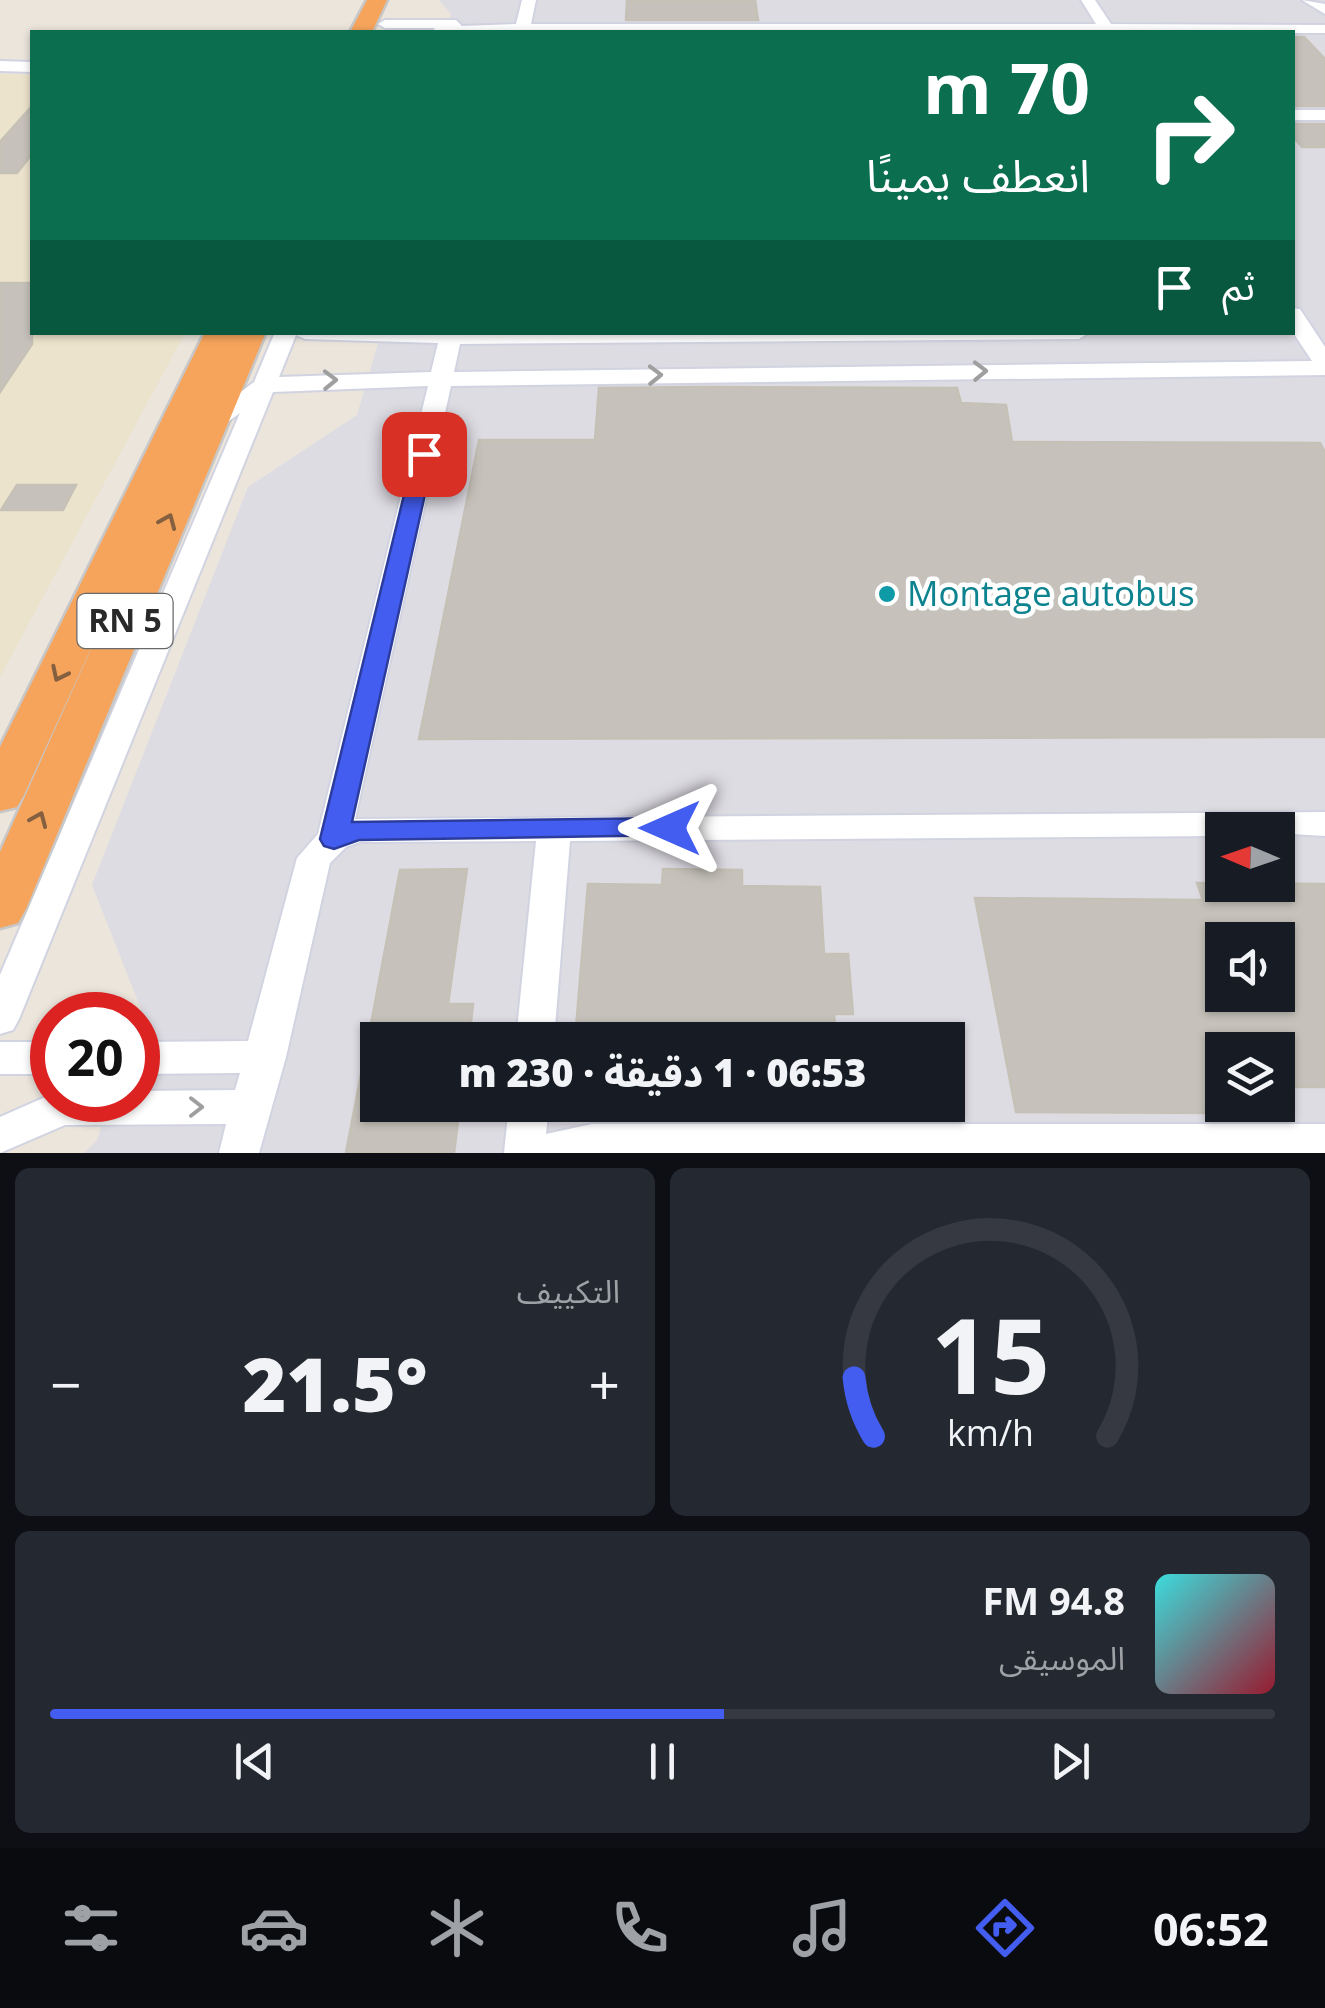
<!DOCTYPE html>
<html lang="ar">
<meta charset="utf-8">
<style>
:root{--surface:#171b24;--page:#242831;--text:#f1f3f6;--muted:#9ea1a6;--line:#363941;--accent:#435df0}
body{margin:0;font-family:"Open Sans","Noto Sans Arabic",sans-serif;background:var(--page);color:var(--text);direction:rtl;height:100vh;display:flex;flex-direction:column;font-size:38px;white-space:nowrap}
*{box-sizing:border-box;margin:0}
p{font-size:32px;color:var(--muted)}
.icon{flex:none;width:55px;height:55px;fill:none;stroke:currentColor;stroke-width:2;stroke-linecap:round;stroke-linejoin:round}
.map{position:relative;height:1153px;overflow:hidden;direction:ltr}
.details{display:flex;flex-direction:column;gap:15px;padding:15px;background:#0d0f14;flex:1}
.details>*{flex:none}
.guide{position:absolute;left:30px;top:30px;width:1265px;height:305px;border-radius:0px;box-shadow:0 2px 8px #0004;direction:rtl;background:#0b6e4f;color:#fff;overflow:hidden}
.needle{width:65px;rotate:272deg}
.controls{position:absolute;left:1205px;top:812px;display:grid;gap:20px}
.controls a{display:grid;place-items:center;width:90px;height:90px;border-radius:0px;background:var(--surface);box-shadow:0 2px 8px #0004;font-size:50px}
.speed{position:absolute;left:30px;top:992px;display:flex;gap:20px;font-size:50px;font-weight:700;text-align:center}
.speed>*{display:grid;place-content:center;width:130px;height:130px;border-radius:50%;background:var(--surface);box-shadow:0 2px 8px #0004;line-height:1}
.speed .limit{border:15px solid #d22;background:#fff;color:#111}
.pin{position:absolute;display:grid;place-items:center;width:85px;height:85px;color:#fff;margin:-42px;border-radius:20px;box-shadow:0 5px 15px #0006}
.me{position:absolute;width:110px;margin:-55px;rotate:270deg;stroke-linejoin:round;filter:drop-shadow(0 0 8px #0008)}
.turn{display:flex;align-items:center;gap:35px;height:210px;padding:0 40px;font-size:45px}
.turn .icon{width:130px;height:130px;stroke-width:2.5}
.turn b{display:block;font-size:70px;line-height:85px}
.then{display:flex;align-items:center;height:95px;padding:0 40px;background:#0003;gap:20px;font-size:38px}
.big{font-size:75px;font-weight:800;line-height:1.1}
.details .card{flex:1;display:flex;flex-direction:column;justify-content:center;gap:15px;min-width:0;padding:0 35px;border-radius:15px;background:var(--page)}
.details .dial{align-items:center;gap:0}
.dial svg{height:260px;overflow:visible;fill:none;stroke:var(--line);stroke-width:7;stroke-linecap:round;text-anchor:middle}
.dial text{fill:var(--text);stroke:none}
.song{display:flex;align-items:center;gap:30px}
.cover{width:120px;height:120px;border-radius:15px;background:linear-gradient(135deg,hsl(180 70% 55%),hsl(350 70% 35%))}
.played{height:10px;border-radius:5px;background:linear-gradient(90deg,var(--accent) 55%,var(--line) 55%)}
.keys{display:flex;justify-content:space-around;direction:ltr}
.heat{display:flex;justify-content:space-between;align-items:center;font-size:55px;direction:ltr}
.details .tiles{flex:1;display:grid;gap:15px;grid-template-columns:1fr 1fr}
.card:last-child{grid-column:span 2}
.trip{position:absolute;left:360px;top:1022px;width:605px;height:100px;border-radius:0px;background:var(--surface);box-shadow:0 2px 8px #0004;font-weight:800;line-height:100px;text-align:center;direction:rtl}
.tab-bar{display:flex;height:160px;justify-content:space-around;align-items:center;background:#090b0e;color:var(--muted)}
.tab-bar .icon{width:70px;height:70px}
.tab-bar .current{color:var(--accent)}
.tab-bar b{font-size:45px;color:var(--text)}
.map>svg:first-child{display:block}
.industrial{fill:#dedce3;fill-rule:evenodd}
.education{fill:#ece3cc}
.building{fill:#c6c2bb;stroke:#c6c1b6;stroke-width:2.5;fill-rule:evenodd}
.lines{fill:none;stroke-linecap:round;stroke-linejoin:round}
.minor-casing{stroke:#d1d3e1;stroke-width:4}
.highway-casing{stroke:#c7c7c7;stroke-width:5}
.minor{fill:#fff;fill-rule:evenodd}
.highway{fill:#f6a45c;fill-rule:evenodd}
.oneway{stroke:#9f9f9f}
.oneway2{stroke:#856040}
.route{fill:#435df0;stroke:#2c3c9c;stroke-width:2.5}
.culture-dot{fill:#0f9aa8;stroke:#fff;stroke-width:4}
.labels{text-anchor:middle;stroke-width:9;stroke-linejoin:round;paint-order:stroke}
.shield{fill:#fff;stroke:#696969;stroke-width:2.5}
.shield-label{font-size:32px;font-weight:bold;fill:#292929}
.culture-label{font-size:35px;fill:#0d838f;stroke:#fff;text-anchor:start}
</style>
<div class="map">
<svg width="1325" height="1153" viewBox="0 0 1325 1153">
<rect width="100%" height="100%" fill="#ebe5dc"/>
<path class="industrial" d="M439 0H1325V1153H84L97 1140 110 1100H138L141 1009 92 885 248 487 357 415 381 333 1292 332V32H445L451 14ZM1222 830H1278V885H1222ZM1222 940H1278V995H1222ZM378 1040H948V1105H378ZM1222 1050H1278V1105H1222Z"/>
<path class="education" d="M0 74 32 75V332L185 333 0 677Z"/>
<path class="building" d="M627 0H755L758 20H626Z
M1292 37H1304L1325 59V106H1292Z
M32 106V154L17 173H0V142Z
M1292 124H1325V147H1302L1292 135Z
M0 283H32V344L0 392Z
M702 387 957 388 961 403 1006 405 1012 442 1320 443 1325 452V737L419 739 479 440H595L599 388Z
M17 485H76L63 510H1Z
M467 869 448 1004H473L469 1040H368L400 870Z
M663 869 742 870V886L820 887 824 954H848L853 1014H834L836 1040H575L588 884 662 885Z
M1197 883 1325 884V1087H1278V1050H1222V1113L1016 1112 975 898 1203 900ZM1222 940H1278V995H1222Z
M367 1042 378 1043V1105H460L454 1153H346Z"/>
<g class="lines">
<defs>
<path id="minor" d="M522 0H536L531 24H1096L1081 0H1095L1111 24 1325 25V33L432 32 435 28H385L378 24 385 20H456L462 26 516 24Z
M1302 0 1325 4V14Z
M0 61 32 62V72L0 71Z
M1292 110H1325V120H1292Z
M1292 308 1300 309 1325 347V375L451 386 355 819 1325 812V836L1222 830V836L570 841 554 1040H516L536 841 360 842 346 847 330 863 286 1057 259 1153H219L226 1124 65 1125 0 1153V1117L52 1094V1100H138V1091L235 1090 240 1073 138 1074V1042L248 1041 297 858 318 834 428 386 273 392 19 1019 13 1030 0 1034V975L240 413 218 429H202L198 424 254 382 275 332H1090L1079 339 460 344 454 372 1312 361 1292 331ZM296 335 305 339 438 343 431 372 279 377Z
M0 1042H52V1074H0Z
M509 1105H549L546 1134 592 1124H1325V1153H504Z"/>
<path id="highway" d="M367 0H387L372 32H350Z
M205 332H266L26 909 18 923 0 928V852L114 598 24 795 17 807 0 811V747Z"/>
</defs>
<use href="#minor" class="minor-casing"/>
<use href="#highway" class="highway-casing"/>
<use href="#minor" class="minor"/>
<use href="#highway" class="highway"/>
</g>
<defs><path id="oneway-chevron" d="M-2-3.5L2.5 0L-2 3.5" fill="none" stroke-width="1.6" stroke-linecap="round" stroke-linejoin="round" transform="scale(2.5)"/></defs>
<g class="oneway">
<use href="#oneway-chevron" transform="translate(980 371) rotate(-1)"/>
<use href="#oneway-chevron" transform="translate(655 375) rotate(-1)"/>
<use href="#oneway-chevron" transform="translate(330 380) rotate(-1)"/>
<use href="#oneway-chevron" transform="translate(196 1107)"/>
</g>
<g class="oneway2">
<use href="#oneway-chevron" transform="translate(168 521) rotate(-67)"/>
<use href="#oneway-chevron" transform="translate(59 674) rotate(116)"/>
<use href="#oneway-chevron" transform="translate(39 819) rotate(-67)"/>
</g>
<path class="route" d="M424 448 434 454 352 822 670 818 679 821 683 828 679 835 359 840 334 849 324 846 320 839 414 454Z"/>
<circle class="culture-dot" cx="887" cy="594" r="10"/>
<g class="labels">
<rect class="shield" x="77.5" y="594" width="95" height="54" rx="8"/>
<g class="shield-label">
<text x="125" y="632">RN 5</text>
</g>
<g class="culture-label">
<text x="907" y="606">Montage autobus</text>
</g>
</g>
</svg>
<div class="controls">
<a><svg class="needle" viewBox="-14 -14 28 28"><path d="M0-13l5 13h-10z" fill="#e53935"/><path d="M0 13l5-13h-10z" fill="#9ea1a6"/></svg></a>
<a><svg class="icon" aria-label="sound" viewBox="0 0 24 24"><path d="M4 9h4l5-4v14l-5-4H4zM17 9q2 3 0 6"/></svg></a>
<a><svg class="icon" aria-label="layers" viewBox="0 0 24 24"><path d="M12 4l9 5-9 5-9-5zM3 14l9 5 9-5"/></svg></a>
</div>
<div class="speed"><div class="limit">20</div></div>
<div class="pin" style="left:424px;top:454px;background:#d93025"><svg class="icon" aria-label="arrive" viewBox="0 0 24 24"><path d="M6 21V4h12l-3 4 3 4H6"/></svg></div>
<svg class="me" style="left:670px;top:828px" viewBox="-20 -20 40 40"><path d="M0-17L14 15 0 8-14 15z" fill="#435df0" stroke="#fff" stroke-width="4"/></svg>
<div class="trip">06:53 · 1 دقيقة · 230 m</div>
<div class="guide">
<div class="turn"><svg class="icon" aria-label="right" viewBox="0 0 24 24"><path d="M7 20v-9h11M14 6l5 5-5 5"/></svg><div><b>70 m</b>انعطف يمينًا</div></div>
<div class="then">ثم<svg class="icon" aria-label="arrive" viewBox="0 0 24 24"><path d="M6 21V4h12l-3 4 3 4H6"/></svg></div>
</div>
</div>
<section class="details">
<div class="tiles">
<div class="card dial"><svg viewBox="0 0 100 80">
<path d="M14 69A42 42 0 1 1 86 69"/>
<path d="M14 69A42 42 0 0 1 8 51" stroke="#435df0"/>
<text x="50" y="56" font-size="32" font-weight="700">15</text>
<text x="50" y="72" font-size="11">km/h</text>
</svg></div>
<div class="card"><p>التكييف</p>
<div class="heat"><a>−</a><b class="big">21.5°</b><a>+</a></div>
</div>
<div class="card">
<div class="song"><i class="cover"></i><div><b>94.8 FM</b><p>الموسيقى</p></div></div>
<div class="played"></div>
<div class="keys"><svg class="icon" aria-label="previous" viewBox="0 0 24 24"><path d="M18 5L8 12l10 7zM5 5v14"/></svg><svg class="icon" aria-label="pause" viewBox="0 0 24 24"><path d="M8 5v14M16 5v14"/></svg><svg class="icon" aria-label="next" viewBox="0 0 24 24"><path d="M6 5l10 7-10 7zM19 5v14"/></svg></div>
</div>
</div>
</section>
<nav class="tab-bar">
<b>06:52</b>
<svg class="icon current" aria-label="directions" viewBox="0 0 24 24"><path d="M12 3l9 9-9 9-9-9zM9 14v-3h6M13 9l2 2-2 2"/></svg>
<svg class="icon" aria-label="music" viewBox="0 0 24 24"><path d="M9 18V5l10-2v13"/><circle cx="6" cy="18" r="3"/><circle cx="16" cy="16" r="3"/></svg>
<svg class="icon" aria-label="phone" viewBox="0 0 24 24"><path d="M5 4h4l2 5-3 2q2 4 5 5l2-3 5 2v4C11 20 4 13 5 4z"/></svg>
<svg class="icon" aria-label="climate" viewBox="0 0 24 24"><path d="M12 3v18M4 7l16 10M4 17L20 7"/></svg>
<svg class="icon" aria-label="car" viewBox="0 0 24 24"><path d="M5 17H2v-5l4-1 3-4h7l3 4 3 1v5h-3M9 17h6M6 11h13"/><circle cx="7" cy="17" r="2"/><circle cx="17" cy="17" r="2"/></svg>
<svg class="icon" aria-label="filters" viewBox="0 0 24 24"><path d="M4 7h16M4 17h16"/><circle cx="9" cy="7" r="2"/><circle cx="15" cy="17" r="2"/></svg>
</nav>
